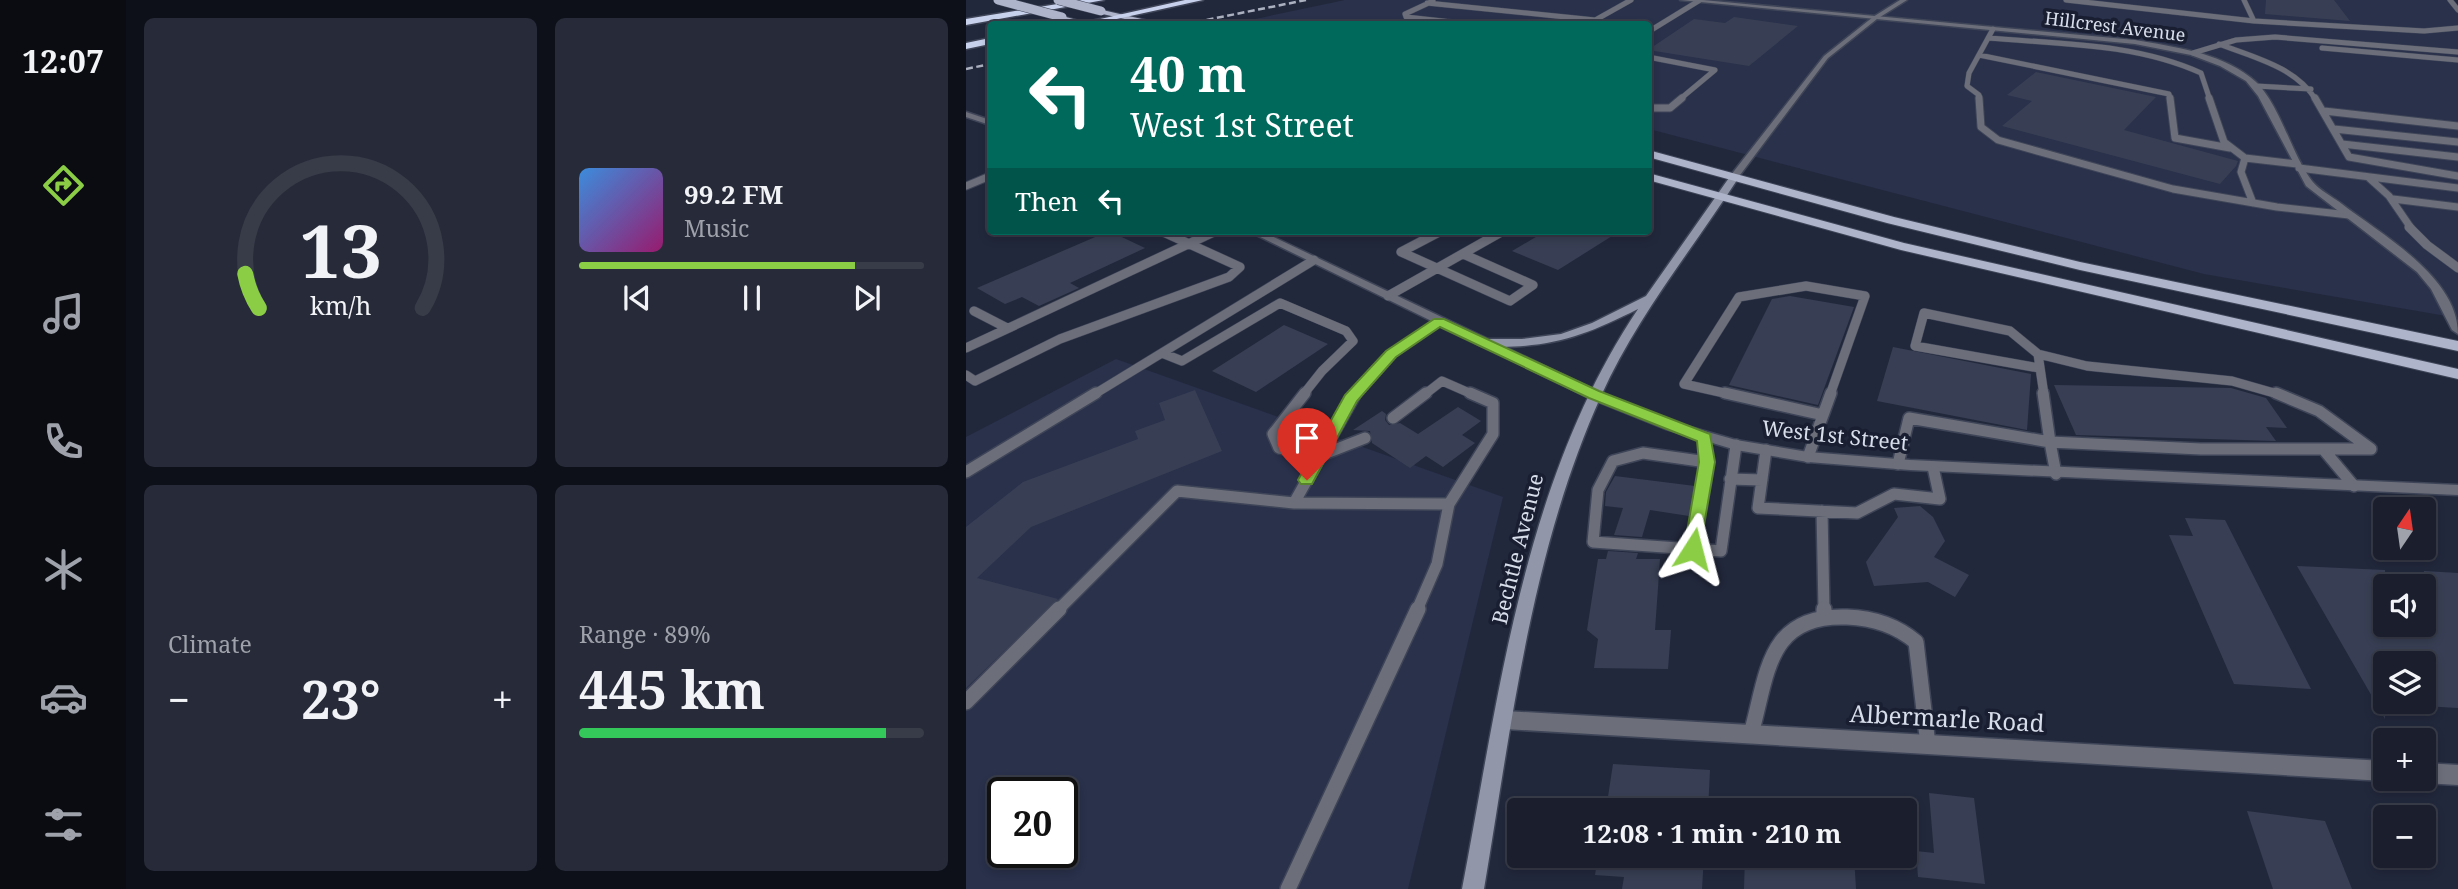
<!DOCTYPE html>
<meta charset="utf-8">
<style>
:root{--surface:#1a1e2d;--page:#272b39;--text:#f1f3f6;--muted:#9fa2aa;--line:#383c49;--accent:#8bce46}
body{margin:0;font-family:"Noto Serif",serif;background:var(--page);color:var(--text);height:100vh;display:flex;flex-direction:column;font-size:26px;white-space:nowrap}
*{box-sizing:border-box;margin:0}
p{font-size:23px;color:var(--muted)}
.icon{flex:none;width:38px;height:38px;fill:none;stroke:currentColor;stroke-width:2;stroke-linecap:round;stroke-linejoin:round}
.map{position:relative;flex:1;overflow:hidden}
.sheet{display:flex;flex-direction:column;gap:18px;padding:18px;background:#0e1019;width:840px}
.sheet>*{flex:none}
.hud{position:absolute;left:21px;top:21px;width:665px;height:214px;border-radius:7px;box-shadow:0 4px 10px #0003,0 0 0 2px var(--line);background:#00695c;color:#fff;overflow:hidden}
.needle{width:46px;rotate:13deg}
.buttons{position:absolute;left:1407px;top:497px;display:grid;gap:14px}
.buttons a{display:grid;place-items:center;width:63px;height:63px;border-radius:7px;background:var(--surface);box-shadow:0 4px 10px #0003,0 0 0 2px var(--line);font-size:35px}
.speed{position:absolute;left:21px;top:777px;display:flex;gap:14px;font-size:35px;font-weight:700;text-align:center}
.speed>*{display:grid;place-content:center;width:91px;height:91px;border-radius:50%;background:var(--surface);box-shadow:0 4px 10px #0003,0 0 0 2px var(--line);line-height:1}
.speed .limit{border:4px solid #111;border-radius:10px;background:#fff;color:#111}
.pin{position:absolute;display:grid;place-items:center;width:60px;height:60px;color:#fff;margin:-72px -30px;border-radius:50% 50% 50% 0;rotate:-45deg;box-shadow:0 0 7px #0007}
.pin .icon{rotate:45deg}
.me{position:absolute;width:77px;margin:-38px;rotate:9deg;stroke-linejoin:round;filter:drop-shadow(0 0 5px #0008)}
.turn{display:flex;align-items:center;gap:24px;height:147px;padding:0 28px;font-size:32px}
.turn .icon{width:91px;height:91px;stroke-width:2.5}
.turn b{display:block;font-size:49px;line-height:60px}
.then{display:flex;align-items:center;height:66px;padding:0 28px;background:#0003;gap:14px;font-size:26px}
.big{font-size:52px;font-weight:700;line-height:1.1}
.sheet .card{flex:1;display:flex;flex-direction:column;justify-content:center;gap:10px;min-width:0;padding:0 24px;border-radius:10px;background:var(--page)}
.sheet .dial{align-items:center;gap:0}
.dial svg{height:182px;overflow:visible;fill:none;stroke:var(--line);stroke-width:7;stroke-linecap:round;text-anchor:middle}
.dial text{fill:var(--text);stroke:none}
.song{display:flex;align-items:center;gap:21px}
.cover{width:84px;height:84px;border-radius:10px;background:linear-gradient(135deg,hsl(210 70% 55%),hsl(320 70% 35%))}
.played{height:7px;border-radius:4px;background:linear-gradient(90deg,var(--accent) 80%,var(--line) 80%)}
.keys{display:flex;justify-content:space-around;direction:ltr}
.heat{display:flex;justify-content:space-between;align-items:center;font-size:38px;direction:ltr}
.charge{height:10px;border-radius:5px;background:linear-gradient(90deg,#34c759 89%,var(--line) 0)}
.sheet .tiles{flex:1;display:grid;gap:18px;grid-template-columns:repeat(2,1fr)}
.trip{position:absolute;left:541px;top:798px;width:410px;height:70px;border-radius:7px;background:var(--surface);box-shadow:0 4px 10px #0003,0 0 0 2px var(--line);font-weight:700;line-height:70px;text-align:center}
main{display:flex;flex:1;min-height:0}
.tabs{display:flex;flex-direction:column;width:126px;justify-content:space-around;align-items:center;background:#0a0c12;color:var(--muted)}
.tabs .icon{width:49px;height:49px}
.tabs .on{color:var(--accent)}
.tabs b{font-size:32px;color:var(--text)}
.map>svg:first-child{display:block}
.built{fill:#29314b;fill-rule:evenodd}
.building{fill:#383f54}
.lines{fill:none;stroke-linecap:round;stroke-linejoin:round}
.service-far4-casing{stroke:#3f4558;stroke-width:6}
.service-far3-casing{stroke:#3f4558;stroke-width:9}
.service-far2-casing{stroke:#3f4558;stroke-width:10}
.service-far1-casing{stroke:#3f4558;stroke-width:14}
.service-casing{stroke:#3f4558;stroke-width:18}
.minor-casing{stroke:#3f4558;stroke-width:3}
.tertiary-casing{stroke:#3f4558;stroke-width:3}
.secondary-casing{stroke:#3f4558;stroke-width:3}
.primary-casing{stroke:#3f4558;stroke-width:2}
.motorway-casing{stroke:#3f4558;stroke-width:3}
.service-far4{stroke:#6c6f7a;stroke-width:5}
.service-far3{stroke:#6c6f7a;stroke-width:7}
.service-far2{stroke:#6c6f7a;stroke-width:9}
.service-far1{stroke:#6c6f7a;stroke-width:11}
.service{stroke:#6c6f7a;stroke-width:15}
.minor{fill:#6c6f7a;fill-rule:evenodd}
.tertiary{fill:#6c6f7a;fill-rule:evenodd}
.secondary{fill:#9197a8;fill-rule:evenodd}
.primary{fill:#aeb5cb;fill-rule:evenodd}
.motorway{fill:#c8d1eb;fill-rule:evenodd}
.rail{stroke:#acb1c0;stroke-width:2.5;stroke-dasharray:7 3.5;stroke-linecap:butt}
.primary-bridge-casing{stroke:#3f4558;stroke-width:10;stroke-linecap:butt}
.primary-bridge{stroke:#aeb5cb;stroke-width:9}
.route{fill:#8bce46;stroke:#5a862e;stroke-width:2}
.labels{text-anchor:middle;stroke-width:7;stroke-linejoin:round;paint-order:stroke}
.far-street-label{font-size:18px;fill:#d8ddea;stroke:#191e31}
.street-label{font-size:21px;fill:#d8ddea;stroke:#191e31}
.near-street-label{font-size:24px;fill:#d8ddea;stroke:#191e31}
</style>
<main>
<nav class="tabs">
<b>12:07</b>
<svg class="icon on" aria-label="directions" viewBox="0 0 24 24"><path d="M12 3l9 9-9 9-9-9zM9 14v-3h6M13 9l2 2-2 2"/></svg>
<svg class="icon" aria-label="music" viewBox="0 0 24 24"><path d="M9 18V5l10-2v13"/><circle cx="6" cy="18" r="3"/><circle cx="16" cy="16" r="3"/></svg>
<svg class="icon" aria-label="phone" viewBox="0 0 24 24"><path d="M5 4h4l2 5-3 2q2 4 5 5l2-3 5 2v4C11 20 4 13 5 4z"/></svg>
<svg class="icon" aria-label="climate" viewBox="0 0 24 24"><path d="M12 3v18M4 7l16 10M4 17L20 7"/></svg>
<svg class="icon" aria-label="car" viewBox="0 0 24 24"><path d="M5 17H2v-5l4-1 3-4h7l3 4 3 1v5h-3M9 17h6M6 11h13"/><circle cx="7" cy="17" r="2"/><circle cx="17" cy="17" r="2"/></svg>
<svg class="icon" aria-label="filters" viewBox="0 0 24 24"><path d="M4 7h16M4 17h16"/><circle cx="9" cy="7" r="2"/><circle cx="15" cy="17" r="2"/></svg>
</nav>
<section class="sheet">
<div class="tiles">
<div class="card dial"><svg viewBox="0 0 100 80">
<path d="M14 69A42 42 0 1 1 86 69"/>
<path d="M14 69A42 42 0 0 1 8 54" stroke="#8bce46"/>
<text x="50" y="56" font-size="32" font-weight="700">13</text>
<text x="50" y="72" font-size="11">km/h</text>
</svg></div>
<div class="card">
<div class="song"><i class="cover"></i><div><b>99.2 FM</b><p>Music</p></div></div>
<div class="played"></div>
<div class="keys"><svg class="icon" aria-label="previous" viewBox="0 0 24 24"><path d="M18 5L8 12l10 7zM5 5v14"/></svg><svg class="icon" aria-label="pause" viewBox="0 0 24 24"><path d="M8 5v14M16 5v14"/></svg><svg class="icon" aria-label="next" viewBox="0 0 24 24"><path d="M6 5l10 7-10 7zM19 5v14"/></svg></div>
</div>
<div class="card"><p>Climate</p>
<div class="heat"><a>−</a><b class="big">23°</b><a>+</a></div>
</div>
<div class="card"><p>Range · 89%</p><b class="big">445 km</b><div class="charge"></div></div>
</div>
</section>
<div class="map">
<svg width="1492" height="889" viewBox="0 0 1492 889">
<rect width="100%" height="100%" fill="#22283c"/>
<path class="built" d="M379 0H1487L1492 5V318L1238 274 683 129 682 24H287L275 22Z
M150 359 537 497 442 889H0V437ZM37 793H96V852H37Z"/>
<path class="building" d="M1300 0H1368L1384 21 1299 14Z
M768 17 832 26 783 66 682 50 728 19 759 23Z
M1070 72 1190 97 1158 130 1272 161 1270 166 1254 184 1036 126 1066 101 1041 95Z
M143 231 179 248 104 283 113 288 73 306 56 297 39 304 11 288Z
M580 231H654L592 270 546 251Z
M824 296 888 307 852 405 763 385 806 299Z
M318 325 362 344 290 392 246 371Z
M927 347 1065 374 1061 430 911 401Z
M1088 385 1265 388 1300 398 1321 428 1300 427 1310 441 1110 435Z
M229 390 256 451 65 527 11 578 92 599 0 688V527L57 482 172 439 169 431 199 420 193 403Z
M492 407 515 421 496 435 509 443 477 467 460 456 444 468 406 443 404 431 387 430 416 411 420 414 419 420 423 425 434 423 452 434Z
M649 476 729 486 723 516 684 510 676 537 648 535 657 508 639 506 640 492Z
M954 506 967 517 979 541 968 557 1003 575 989 597 962 582 908 586 900 562 932 517 928 508Z
M1219 518 1259 520 1345 689 1268 684 1203 535 1227 536Z
M642 551 672 553 670 559H694L689 630H705L702 669 628 668 632 639 621 630 632 559H640Z
M1331 566 1419 570V625H1458V571L1492 573V708L1458 706V663H1419V719Z
M647 764 744 770 742 810H640Z
M963 793 1008 798 1019 884 952 877 950 851 968 853Z
M1281 811 1359 821 1386 889H1307Z
M632 856H738L736 889H656L658 877 629 875Z
M779 856H888L890 889H778Z"/>
<g class="lines">
<defs>
<path id="service-far4" d="M1100 0 1288 21 1458 31 1492 28
M1278 0 1287 19
M1484 0 1492 10
M467 1 439 14 440 17 504 24
M461 3 629 20
M624 23 665 0
M682 32 734 0
M1022 38C1093 44 1169 43 1235 73L1244 100
M1253 44C1287 57 1330 67 1350 100
M1356 48 1492 60
M1227 53 1270 40 1309 37 1492 52
M1013 55 1203 94 1204 100
M682 57 749 70 713 100
M1290 86 1345 89
M1013 100V95L1001 86 1003 73 1027 29"/>
<path id="service-far3" d="M1013 98 1015 127 1032 140 1207 189 1311 207 1383 215
M1204 98 1209 138 1264 148
M1243 98 1258 142 1279 158
M1349 98 1383 157 1492 176
M682 108H704L716 98
M1358 111 1492 126
M1368 129 1492 142
M1376 144 1492 157
M1333 168 1492 188
M1403 178 1423 196 1445 228
M0 186 24 176
M1427 199 1492 207
M1287 203 1275 172 1279 158 1331 164"/>
<path id="service-far2" d="M1443 227 1461 245 1492 268
M475 231 435 252 544 301 567 285 497 254
M422 296 537 231
M8 311 41 328
M0 348 250 231
M196 353 216 361 314 303 380 331 387 341 356 371 337 395
M1072 354 1121 366 1266 381 1315 395
M1073 368 949 346 958 313 1044 331 1072 354 1078 395
M0 375 9 381 94 339 263 277 274 267 195 231
M127 395 348 260
M389 395 424 354 473 322
M458 395 476 381 508 395
M767 395 718 384 773 297 840 286 899 296 864 395"/>
<path id="service-far1" d="M339 393 307 434 313 448 353 456 399 438
M759 393 857 415
M857 415 865 393
M427 418 460 393
M738 437 741 462 677 453 647 461 632 490 627 542 755 551 770 445
M1357 449 1388 486
M800 450 792 508 891 513 928 494 974 499 967 467
M842 457 857 415
M932 464 943 418 1084 442 1077 393
M0 472 130 393
M1090 474 1084 442 1235 449H1405L1353 411 1310 393
M764 479 796 480
M328 503 390 393
M483 504 527 434V403L504 393
M856 511 858 610
M727 549 741 462
M92 610 211 491 328 503 483 504 471 564 451 610"/>
<path id="service" d="M858 609V618
M0 702 93 609
M785 734C802 673 801 614 881 617 908 618 930 625 950 642L962 745
M322 889 452 609"/>
<path id="minor" d="M714 0H737L1169 40C1208 47 1252 52 1284 77 1313 98 1324 153 1346 181 1353 190 1367 197 1376 204 1416 235 1492 277 1492 334L1486 330 1465 289 1451 272 1340 186 1292 96 1280 81 1254 66 1225 55 1169 44Z
M0 112 24 120V125L0 117Z
M282 231H295L633 392 710 423 770 440 842 452 944 460 1492 485V495L944 470 842 462 770 450 700 429 623 398Z
M539 711 1419 761V779H1424L1419 781 539 729 532 726 530 720 532 714Z
M1458 763 1492 765V785L1458 783 1451 780 1458 779Z"/>
<path id="tertiary" d="M934 0H941L911 19 862 58 771 179H765V175L858 56 907 17Z"/>
<path id="secondary" d="M765 175 773 177C726 250 671 316 635 396 565 551 546 723 518 889H496C534 691 557 481 672 309 622 334 592 346 535 347 526 347 516 348 509 343L515 339H556L595 334 626 323 680 296Z"/>
<path id="primary" d="M132 9 189 22 193 24H181L132 13Z
M93 15 125 24H114L93 19Z
M682 150 928 217 1114 262 1492 341V351L1114 270 921 223 682 157Z
M682 173 938 243 1492 369V379L935 250 682 180Z"/>
<path id="motorway" d="M116 0H138L0 25V19Z
M219 0H237L128 24H112Z
M24 38V44L0 49V43Z"/>
</defs>
<use href="#service-far4" class="service-far4-casing"/>
<use href="#service-far3" class="service-far3-casing"/>
<use href="#service-far2" class="service-far2-casing"/>
<use href="#service-far1" class="service-far1-casing"/>
<use href="#service" class="service-casing"/>
<use href="#minor" class="minor-casing"/>
<use href="#tertiary" class="tertiary-casing"/>
<use href="#secondary" class="secondary-casing"/>
<use href="#primary" class="primary-casing"/>
<use href="#motorway" class="motorway-casing"/>
<use href="#service-far4" class="service-far4"/>
<use href="#service-far3" class="service-far3"/>
<use href="#service-far2" class="service-far2"/>
<use href="#service-far1" class="service-far1"/>
<use href="#service" class="service"/>
<use href="#minor" class="minor"/>
<use href="#tertiary" class="tertiary"/>
<use href="#secondary" class="secondary"/>
<use href="#primary" class="primary"/>
<use href="#motorway" class="motorway"/>
<path class="rail" d="M220 24 340 0
M0 69 24 64"/>
<defs>
<path id="primary-bridge" d="M32 0 96 17
M92 0 135 11"/>
</defs>
<use href="#primary-bridge" class="primary-bridge-casing"/>
<use href="#primary-bridge" class="primary-bridge"/>
</g>
<path class="route" d="M468 319H478L633 391 744 434 749 462 733 554H721L718 549 733 462 731 441 623 398 474 327 430 357 391 401 346 484H335L332 480 379 395 420 351Z"/>
<g class="labels">
<g class="far-street-label">
<text transform="translate(1149 27) rotate(7)" y="6">Hillcrest Avenue</text>
</g>
<g class="street-label">
<text transform="translate(869 436) rotate(6)" y="7">West 1st Street</text>
<text transform="translate(552 549) rotate(-76)" y="7">Bechtle Avenue</text>
</g>
<g class="near-street-label">
<text transform="translate(981 719) rotate(3)" y="8">Albermarle Road</text>
</g>
</g>
</svg>
<div class="buttons">
<a><svg class="needle" viewBox="-14 -14 28 28"><path d="M0-13l5 13h-10z" fill="#e53935"/><path d="M0 13l5-13h-10z" fill="#9fa2aa"/></svg></a>
<a><svg class="icon" aria-label="sound" viewBox="0 0 24 24"><path d="M4 9h4l5-4v14l-5-4H4zM17 9q2 3 0 6"/></svg></a>
<a><svg class="icon" aria-label="layers" viewBox="0 0 24 24"><path d="M12 4l9 5-9 5-9-5zM3 14l9 5 9-5"/></svg></a>
<a>+</a>
<a>−</a>
</div>
<div class="speed"><div class="limit">20</div></div>
<div class="pin" style="left:341px;top:480px;background:#d93025"><svg class="icon" aria-label="arrive" viewBox="0 0 24 24"><path d="M6 21V4h12l-3 4 3 4H6"/></svg></div>
<svg class="me" style="left:727px;top:549px" viewBox="-20 -20 40 40"><path d="M0-17L14 15 0 8-14 15z" fill="#8bce46" stroke="#fff" stroke-width="4"/></svg>
<div class="trip">12:08 · 1 min · 210 m</div>
<div class="hud">
<div class="turn"><svg class="icon" aria-label="left" viewBox="0 0 24 24"><path d="M17 20v-9H6M10 6l-5 5 5 5"/></svg><div><b>40 m</b>West 1st Street</div></div>
<div class="then">Then<svg class="icon" aria-label="left" viewBox="0 0 24 24"><path d="M17 20v-9H6M10 6l-5 5 5 5"/></svg></div>
</div>
</div>
</main>
